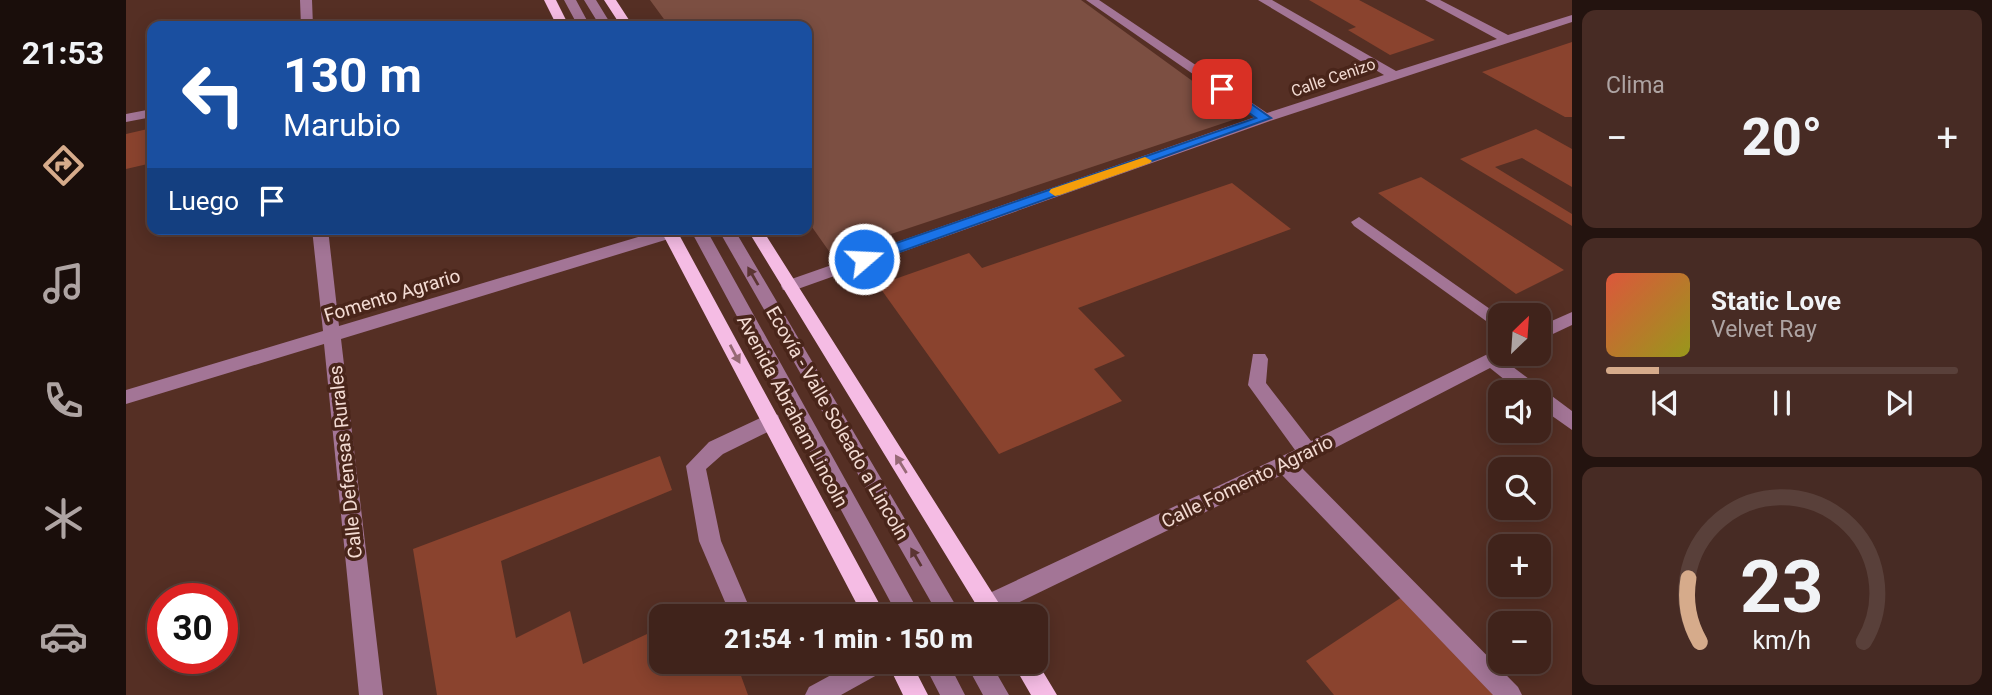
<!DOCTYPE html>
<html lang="es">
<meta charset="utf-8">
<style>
:root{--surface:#40231b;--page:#472b24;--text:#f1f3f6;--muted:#aea4a3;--line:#59403a;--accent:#d6ab8b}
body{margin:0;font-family:Roboto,sans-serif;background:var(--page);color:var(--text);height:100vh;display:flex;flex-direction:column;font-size:26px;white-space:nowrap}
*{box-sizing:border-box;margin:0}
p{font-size:23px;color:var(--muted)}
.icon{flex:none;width:38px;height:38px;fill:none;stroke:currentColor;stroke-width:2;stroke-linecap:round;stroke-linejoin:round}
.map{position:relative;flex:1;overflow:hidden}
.sheet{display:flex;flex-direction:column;gap:10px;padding:10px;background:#23130f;width:420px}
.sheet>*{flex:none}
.guide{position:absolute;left:21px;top:21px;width:665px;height:214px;border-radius:14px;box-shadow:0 4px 18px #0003,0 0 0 2px var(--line);background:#1a4fa0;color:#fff;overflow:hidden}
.needle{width:46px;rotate:25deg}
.buttons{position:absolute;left:1362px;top:303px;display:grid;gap:14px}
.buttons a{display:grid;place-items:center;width:63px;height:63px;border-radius:14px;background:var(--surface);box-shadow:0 4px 18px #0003,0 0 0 2px var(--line);font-size:35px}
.speed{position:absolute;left:21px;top:583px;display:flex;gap:14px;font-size:35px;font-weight:700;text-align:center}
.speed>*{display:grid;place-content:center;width:91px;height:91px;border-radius:50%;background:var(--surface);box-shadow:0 4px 18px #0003,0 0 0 2px var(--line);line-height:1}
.speed .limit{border:10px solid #d22;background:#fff;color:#111}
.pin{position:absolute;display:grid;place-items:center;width:60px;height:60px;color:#fff;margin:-30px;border-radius:14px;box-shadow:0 4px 10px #0006}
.me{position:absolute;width:77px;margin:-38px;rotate:71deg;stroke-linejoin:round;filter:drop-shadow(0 0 5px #0008)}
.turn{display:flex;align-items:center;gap:24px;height:147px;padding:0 21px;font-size:32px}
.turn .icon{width:91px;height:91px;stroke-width:2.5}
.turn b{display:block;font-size:49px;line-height:60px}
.then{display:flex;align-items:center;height:66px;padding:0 21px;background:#0003;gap:14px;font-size:26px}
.big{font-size:52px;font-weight:800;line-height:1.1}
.sheet .card{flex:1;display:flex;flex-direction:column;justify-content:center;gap:10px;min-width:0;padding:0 24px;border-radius:14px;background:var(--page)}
.sheet .dial{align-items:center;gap:0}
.dial svg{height:182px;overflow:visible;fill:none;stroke:var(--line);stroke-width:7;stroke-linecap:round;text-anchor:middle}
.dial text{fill:var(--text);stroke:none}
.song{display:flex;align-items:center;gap:21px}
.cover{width:84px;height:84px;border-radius:10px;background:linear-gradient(135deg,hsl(10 70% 55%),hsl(60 70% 35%))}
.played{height:7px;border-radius:4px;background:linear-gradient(90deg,var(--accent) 15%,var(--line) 15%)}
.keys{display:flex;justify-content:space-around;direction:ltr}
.heat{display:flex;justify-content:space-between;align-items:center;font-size:38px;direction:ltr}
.trip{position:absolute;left:523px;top:604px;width:399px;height:70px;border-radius:14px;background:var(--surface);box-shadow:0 4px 18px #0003,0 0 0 2px var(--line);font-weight:800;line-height:70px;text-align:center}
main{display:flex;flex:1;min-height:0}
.tabs{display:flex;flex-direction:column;width:126px;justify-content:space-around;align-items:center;background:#1a0e0b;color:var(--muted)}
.tabs .icon{width:49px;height:49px}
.tabs .active{color:var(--accent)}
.tabs b{font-size:32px;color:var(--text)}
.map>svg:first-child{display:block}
.green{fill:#7c4f42}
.building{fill:#8a432e}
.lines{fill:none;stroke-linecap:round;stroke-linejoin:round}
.minor{fill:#a37596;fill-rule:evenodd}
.major{fill:#f5bce4;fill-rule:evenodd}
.oneway{fill:#5b3533}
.oneway2{fill:#966975}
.route{fill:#1a73e8;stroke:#114b97;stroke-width:2}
.slow{fill:#f59e0b}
.labels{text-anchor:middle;stroke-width:7;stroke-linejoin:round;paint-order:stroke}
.far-street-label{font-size:16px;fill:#f3dbd3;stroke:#49251a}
.street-label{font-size:19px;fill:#f3dbd3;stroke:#49251a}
</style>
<main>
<nav class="tabs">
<b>21:53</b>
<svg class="icon active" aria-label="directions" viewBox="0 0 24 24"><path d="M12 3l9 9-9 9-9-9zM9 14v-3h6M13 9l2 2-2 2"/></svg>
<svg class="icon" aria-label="music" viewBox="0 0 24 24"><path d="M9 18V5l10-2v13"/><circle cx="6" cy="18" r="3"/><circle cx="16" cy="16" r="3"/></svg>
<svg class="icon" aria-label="phone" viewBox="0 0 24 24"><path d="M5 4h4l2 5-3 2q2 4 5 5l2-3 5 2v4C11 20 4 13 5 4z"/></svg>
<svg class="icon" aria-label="climate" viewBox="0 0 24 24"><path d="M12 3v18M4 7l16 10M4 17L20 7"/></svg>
<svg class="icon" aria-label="car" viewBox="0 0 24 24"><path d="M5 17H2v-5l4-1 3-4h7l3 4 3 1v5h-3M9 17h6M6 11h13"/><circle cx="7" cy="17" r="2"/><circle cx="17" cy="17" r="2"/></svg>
</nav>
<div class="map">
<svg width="1446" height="695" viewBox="0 0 1446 695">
<rect width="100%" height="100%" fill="#552f24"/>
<path class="green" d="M524 0H955L1116 117 705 254 681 220V26H543Z"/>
<path class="building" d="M1183 0H1233L1309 40 1264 55 1222 30 1230 27Z
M1446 42V117H1439L1356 72Z
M26 128V163L0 169V134Z
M1410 129 1446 149V187L1396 158 1369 167 1446 214V226L1334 159Z
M1295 177 1438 270 1390 294 1252 193Z
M1106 183 1165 229 952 308 999 356 968 369 996 401 873 454 752 285 843 253 856 268Z
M534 456 546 490 375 561 390 638 444 611 457 664 536 627V662H610L622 695H311L287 549Z
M1279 595 1374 695H1208L1180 661Z
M589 602 594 616H558Z"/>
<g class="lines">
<path class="minor" d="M174 0H186L187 26H175Z
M438 0H450L464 26H452Z
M458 0H470L486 26H474Z
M960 0H973L1141 113 1258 75 1132 0H1146L1270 71 1371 39 1299 0H1314L1382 35 1446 15V22L1144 121 669 290H657L655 286 657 282 1129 117Z
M26 109V117L0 122V114Z
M1233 217 1374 316V331L1228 226 1225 222Z
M186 229H202L213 326 539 229H549L552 233 549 237 215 339 257 695H233L198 344 0 404V390L197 331Z
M564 229H580L795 616H772Z
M592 229H608L836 616H813Z
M1446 312V325L1412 341V327Z
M1374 348V354H1385L1379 361 1446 411V430L1412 406V392H1394L1364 368 1174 466 1392 687 1396 695H1367L1156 475 871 613 863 616 855 613 852 605 855 597 1169 450 1122 385 1127 354H1139L1142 359 1140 383 1185 441Z
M645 413 652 415 654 421 652 427 597 454 580 469 595 541 627 616H605L573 541 560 466 583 442Z
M729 662H764L760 670 715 695H679L683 687Z
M797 662H822L839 695H814Z
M839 662H864L883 695H857Z"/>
<path class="major" d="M418 0H430L443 26H431Z
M478 0H490L507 26H495Z
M534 229H550L760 616H737Z
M621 229H636L881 616H857Z
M910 660 931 695H905L886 662Z
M761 662H785L802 695H777Z"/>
</g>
<defs><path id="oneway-solid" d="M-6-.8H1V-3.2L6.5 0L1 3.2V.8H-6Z" transform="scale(1.75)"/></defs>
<g class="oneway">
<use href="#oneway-solid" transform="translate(627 276) rotate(-120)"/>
<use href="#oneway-solid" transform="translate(790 557) rotate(-120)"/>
</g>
<g class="oneway2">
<use href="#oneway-solid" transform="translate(609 354) rotate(62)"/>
<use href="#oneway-solid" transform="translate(775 464) rotate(-122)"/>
</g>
<path class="route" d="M1092 86H1100L1145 118 743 263 738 264 731 259 733 256 1130 118 1092 91Z"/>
<path class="slow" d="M1019 157 1026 161 1024 163 934 195 929 196 923 192 925 189Z"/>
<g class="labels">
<g class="far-street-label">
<text transform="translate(1207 77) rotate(-19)" y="6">Calle Cenizo</text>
</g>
<g class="street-label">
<text transform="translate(266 295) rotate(-17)" y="7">Fomento Agrario</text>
<text transform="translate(667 411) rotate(62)" y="7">Avenida Abraham Lincoln</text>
<text transform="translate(712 423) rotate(60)" y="7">Ecovía - Valle Soleado a Lincoln</text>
<text transform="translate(219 462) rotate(-96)" y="7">Calle Defensas Rurales</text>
<text transform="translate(1121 481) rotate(-26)" y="7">Calle Fomento Agrario</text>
</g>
</g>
</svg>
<div class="buttons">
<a><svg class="needle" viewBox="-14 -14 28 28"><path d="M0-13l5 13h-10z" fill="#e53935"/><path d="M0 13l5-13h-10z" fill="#aea4a3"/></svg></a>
<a><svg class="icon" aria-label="sound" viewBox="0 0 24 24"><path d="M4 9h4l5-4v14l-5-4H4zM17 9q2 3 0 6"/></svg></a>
<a><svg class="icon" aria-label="search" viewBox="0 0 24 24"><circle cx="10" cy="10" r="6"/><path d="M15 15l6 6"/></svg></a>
<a>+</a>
<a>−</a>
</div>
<div class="speed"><div class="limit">30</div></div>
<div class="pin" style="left:1096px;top:89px;background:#d93025"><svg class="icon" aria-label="arrive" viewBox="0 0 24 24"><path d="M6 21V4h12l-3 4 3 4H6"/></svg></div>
<svg class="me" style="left:738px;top:259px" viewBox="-20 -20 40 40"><circle r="17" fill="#1a73e8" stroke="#fff" stroke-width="3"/><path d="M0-11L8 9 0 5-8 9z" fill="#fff"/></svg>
<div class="trip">21:54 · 1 min · 150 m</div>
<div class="guide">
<div class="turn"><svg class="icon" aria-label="left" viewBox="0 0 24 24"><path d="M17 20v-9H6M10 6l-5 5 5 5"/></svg><div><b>130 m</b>Marubio</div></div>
<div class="then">Luego<svg class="icon" aria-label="arrive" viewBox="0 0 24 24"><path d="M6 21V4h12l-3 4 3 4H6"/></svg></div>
</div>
</div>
<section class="sheet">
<div class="card"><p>Clima</p>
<div class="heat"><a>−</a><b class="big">20°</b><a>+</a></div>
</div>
<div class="card">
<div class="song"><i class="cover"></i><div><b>Static Love</b><p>Velvet Ray</p></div></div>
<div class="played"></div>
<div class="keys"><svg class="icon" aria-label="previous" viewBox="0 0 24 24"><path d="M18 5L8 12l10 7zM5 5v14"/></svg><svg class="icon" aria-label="pause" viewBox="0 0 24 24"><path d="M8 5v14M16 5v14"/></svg><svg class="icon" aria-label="next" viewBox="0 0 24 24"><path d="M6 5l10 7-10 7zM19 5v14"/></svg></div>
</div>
<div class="card dial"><svg viewBox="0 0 100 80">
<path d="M14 69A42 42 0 1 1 86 69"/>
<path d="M14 69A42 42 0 0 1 9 41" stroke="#d6ab8b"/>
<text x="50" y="56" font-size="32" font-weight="700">23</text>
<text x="50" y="72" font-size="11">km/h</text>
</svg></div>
</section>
</main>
